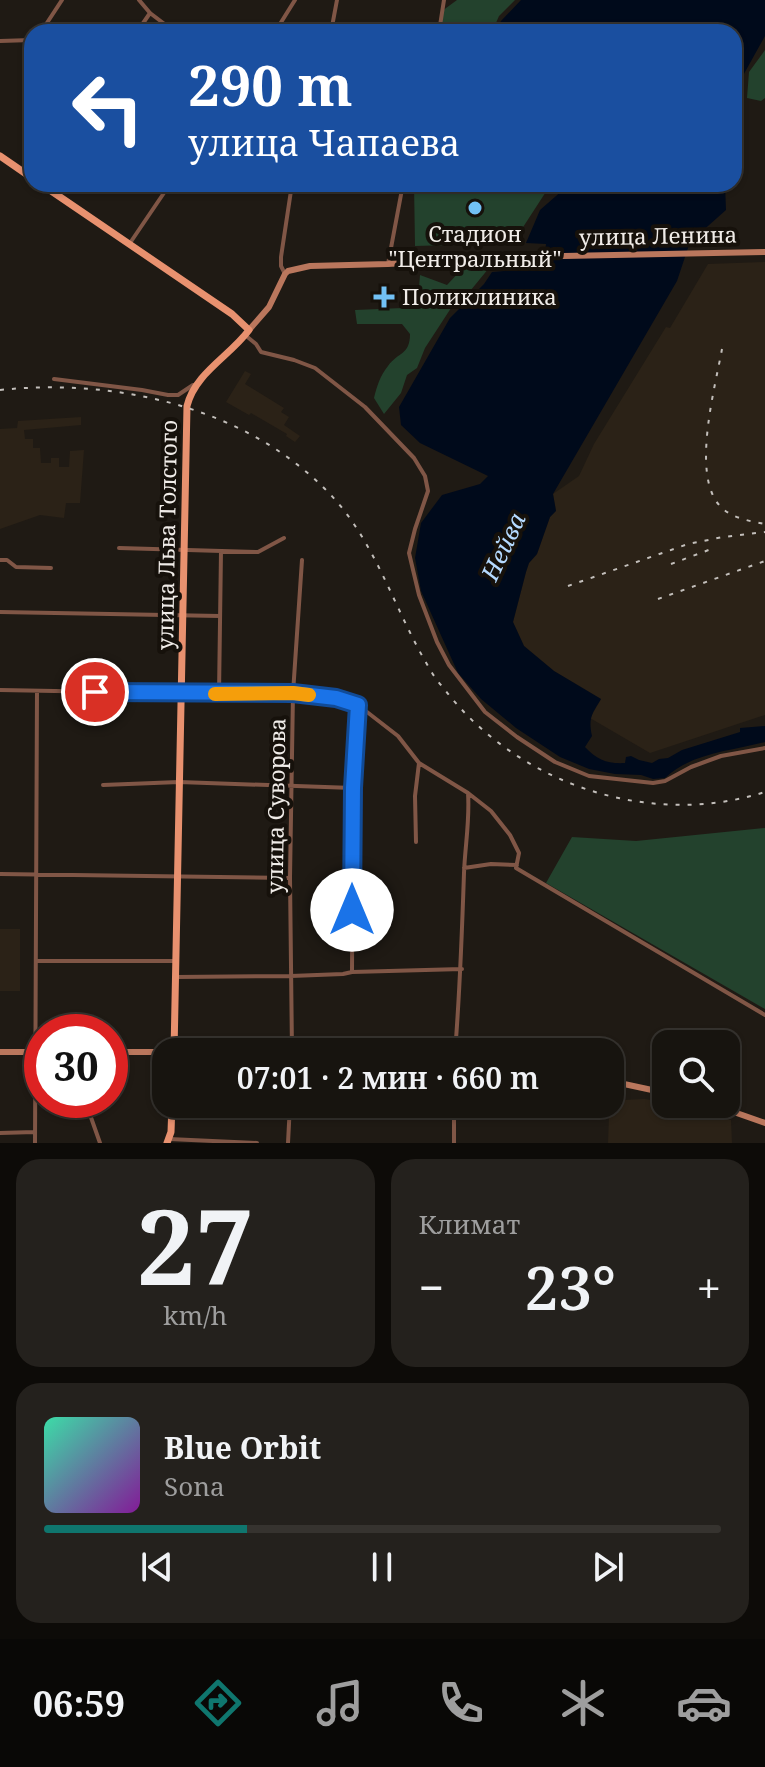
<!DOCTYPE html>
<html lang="ru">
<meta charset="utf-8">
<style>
:root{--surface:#17140f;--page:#24211d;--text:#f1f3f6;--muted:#9e9e9e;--line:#36332f;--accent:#0f766e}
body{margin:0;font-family:"Noto Serif",serif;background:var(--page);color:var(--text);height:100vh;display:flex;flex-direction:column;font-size:30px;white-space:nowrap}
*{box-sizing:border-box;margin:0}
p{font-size:26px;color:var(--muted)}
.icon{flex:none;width:44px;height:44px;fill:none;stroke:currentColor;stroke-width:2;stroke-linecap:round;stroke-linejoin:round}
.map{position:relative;height:1143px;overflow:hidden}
.drawer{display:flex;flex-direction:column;gap:16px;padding:16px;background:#0d0b08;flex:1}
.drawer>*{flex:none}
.guide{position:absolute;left:24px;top:24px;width:718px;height:168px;border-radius:24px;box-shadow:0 2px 6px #0004,0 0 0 2px var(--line);background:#1a4fa0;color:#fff;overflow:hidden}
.buttons{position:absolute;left:652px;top:1030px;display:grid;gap:16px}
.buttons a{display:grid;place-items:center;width:88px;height:88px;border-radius:16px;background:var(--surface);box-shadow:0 2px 6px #0004,0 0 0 2px var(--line);font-size:40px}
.speed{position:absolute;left:24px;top:1014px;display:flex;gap:16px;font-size:40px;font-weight:700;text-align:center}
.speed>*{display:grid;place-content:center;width:104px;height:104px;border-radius:50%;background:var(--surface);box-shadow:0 2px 6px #0004,0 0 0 2px var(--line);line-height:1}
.speed .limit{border:12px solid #d22;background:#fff;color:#111}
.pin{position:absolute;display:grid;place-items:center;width:68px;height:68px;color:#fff;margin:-34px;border:4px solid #fff;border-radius:50%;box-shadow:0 2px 8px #0007}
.me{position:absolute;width:88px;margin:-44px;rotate:0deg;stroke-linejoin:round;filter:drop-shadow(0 0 6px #0008)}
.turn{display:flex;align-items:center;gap:28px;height:168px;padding:0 32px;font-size:36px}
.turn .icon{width:104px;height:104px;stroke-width:2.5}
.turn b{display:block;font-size:56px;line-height:68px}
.big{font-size:60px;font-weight:600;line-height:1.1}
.drawer .widget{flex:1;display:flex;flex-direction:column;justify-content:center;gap:12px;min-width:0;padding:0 28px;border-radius:24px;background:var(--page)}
.drawer .dial{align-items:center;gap:0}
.dial b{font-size:104px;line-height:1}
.song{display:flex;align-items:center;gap:24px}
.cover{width:96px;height:96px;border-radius:12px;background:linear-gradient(135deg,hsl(160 70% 55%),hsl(290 70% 35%))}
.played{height:8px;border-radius:4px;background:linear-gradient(90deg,var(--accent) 30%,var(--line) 30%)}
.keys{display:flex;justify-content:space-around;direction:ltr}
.heat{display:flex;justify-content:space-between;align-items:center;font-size:44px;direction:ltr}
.drawer .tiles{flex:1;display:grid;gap:16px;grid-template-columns:1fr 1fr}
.widget:last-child{grid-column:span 2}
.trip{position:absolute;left:152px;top:1038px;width:472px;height:80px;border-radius:24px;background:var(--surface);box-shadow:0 2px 6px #0004,0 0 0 2px var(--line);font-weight:600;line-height:80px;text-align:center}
.tab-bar{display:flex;height:128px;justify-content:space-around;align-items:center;background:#090806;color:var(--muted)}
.tab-bar .icon{width:56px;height:56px}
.tab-bar .selected{color:var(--accent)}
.tab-bar b{font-size:36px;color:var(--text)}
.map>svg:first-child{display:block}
.built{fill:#2b2217}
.green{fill:#23422d}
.water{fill:#000a1b}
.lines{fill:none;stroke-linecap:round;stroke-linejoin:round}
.street{stroke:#805646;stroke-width:4}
.secondary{stroke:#ba775d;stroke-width:6}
.primary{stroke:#e8916f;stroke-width:7}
.rail{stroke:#c3bfbb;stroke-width:2;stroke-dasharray:4 8;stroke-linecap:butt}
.route-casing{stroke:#114b97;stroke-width:20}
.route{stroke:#1a73e8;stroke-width:14}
.slow{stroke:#f59e0b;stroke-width:14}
.poi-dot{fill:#72c1f5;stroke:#16110b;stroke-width:3}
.labels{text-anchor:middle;stroke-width:8;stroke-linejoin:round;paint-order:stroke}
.poi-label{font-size:22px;fill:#f0ece8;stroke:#16110b}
.street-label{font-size:22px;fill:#f0ece8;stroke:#16110b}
.water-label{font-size:24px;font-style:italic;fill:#b5daff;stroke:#16110b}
</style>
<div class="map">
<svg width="765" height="1143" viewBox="0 0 765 1143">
<rect width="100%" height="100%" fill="#1f1a14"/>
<path class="built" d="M765 262V715L650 753 590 718 601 699 554 671 524 646 513 622 526 572 529 563 537 554 550 517 556 510 553 494 579 476 594 444 666 327 670 328 708 264Z
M245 371 251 374 245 384 284 408 281 412 289 417 284 425 300 436 295 442 286 436 287 434 251 413 249 415 226 402Z
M81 417V425L24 430 25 439H33V448H40L41 463H51V458H59V467H69L70 451 84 450 80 503H66L64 518 40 515 0 529V429L17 428 18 421Z
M0 929H20V991H0Z
M610 1090H622L623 1100 645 1099 666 1103 731 1120 732 1143H608Z"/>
<path class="green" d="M457 0H515L499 16 492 32H436L442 11Z
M765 50V98L761 101 747 98 749 72Z
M414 184H551L516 238 506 239 505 233 500 232 453 234 450 238V245L415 246Z
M489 268 466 296 453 305 425 348 417 368 407 375 401 393 384 414 374 398C377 386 380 376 388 366 398 352 410 355 410 334L402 324H357L355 310 403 308 418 301 420 275 447 285 462 269Z
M765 828V1009L546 883 572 837 636 841Z"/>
<path class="water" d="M521 0H765V36L740 81 742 101 734 127V32H495L501 21Z
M565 184H725L726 210 690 242 677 281 553 494 556 511 550 517 537 554 529 563 526 572 513 622 524 646 554 671 601 699C592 714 588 718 592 736L585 747C597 760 608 764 625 763L626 757 631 756 639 760 652 763 659 759 668 758 682 750 740 732V728L765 726V742C731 751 691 753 665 778L653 779 641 775 615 774 589 769 560 757 516 728 481 699 458 673 421 591 415 558 421 523 442 495 480 484 488 476 420 443 401 425 399 407 450 318 484 284 492 272 543 268 546 244 526 243 540 210 564 189Z"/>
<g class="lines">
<path class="street" d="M139 0 150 13 175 32
M41 32 62 0
M137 32 150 13
M275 32 295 0
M331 32 337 0
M439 32 444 0
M0 41 32 40
M130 243 170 184
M388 264 403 184
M285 274 281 266V257L292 184
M245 335 256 344 261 352 294 360 315 368 365 407 414 458 425 476 428 491 415 529 409 553 419 595 437 642 449 665 485 712 517 737 555 762 589 776 653 783 665 781 691 767 721 756 765 748
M54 379 142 390 168 395H178L193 385
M119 548 258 552 284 538
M0 560H7L16 567 51 568
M0 612 220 616
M0 690 219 694 293 693 336 698 358 705 398 736 419 763 468 793 491 811 510 835 519 853 516 868 765 1015
M219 694 221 551
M103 785 179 782 353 788
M416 842 415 796 419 763
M464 868 491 864 517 865
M0 874 290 878
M36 961H176
M352 972 353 788 358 706
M176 977 291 976 343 974 352 972 462 969
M292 1052 290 878 293 693 302 560
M455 1052C460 992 462 933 464 873 465 846 470 820 468 793
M65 1108 88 1109 100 1143
M0 1133 35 1132
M169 1139 257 1143
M35 1143 37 691
M288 1143 290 1104
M454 1143V1104"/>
<path class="secondary" d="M249 330 269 307 285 274 288 271 310 266 388 264 514 257 765 252
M0 1052H42
M110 1052H182
M610 1081 666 1093
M711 1104 765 1123"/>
<path class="primary" d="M0 156 32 178
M41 184 232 314 249 330C230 356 195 373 187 406L174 1052
M167 1143 171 1132 172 1104"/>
<path class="rail" d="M722 349C715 388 691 475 720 506 731 518 749 521 765 524
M0 390C114 378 242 406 325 489 376 539 394 611 431 671 436 680 443 687 449 695 523 786 652 828 765 792
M671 564 714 548
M568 586 688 544 723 537 765 532
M658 599 765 561"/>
</g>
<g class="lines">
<defs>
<path id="route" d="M95 692 293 693 336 698 358 705 353 788 352 910"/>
</defs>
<use href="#route" class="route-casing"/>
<use href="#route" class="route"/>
<path class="slow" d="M215 694 293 693 309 695"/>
</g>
<g class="poi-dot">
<circle cx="475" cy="208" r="8"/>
<path d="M380 285h8v8h8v8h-8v8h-8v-8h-8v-8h8z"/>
</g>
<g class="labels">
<g class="poi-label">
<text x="475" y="242">Стадион<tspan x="475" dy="25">"Центральный"</tspan></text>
<text x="402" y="305" text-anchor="start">Поликлиника</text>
</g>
<g class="street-label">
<text transform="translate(658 236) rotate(-1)" y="8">улица Ленина</text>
<text transform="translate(167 535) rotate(-89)" y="8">улица Льва Толстого</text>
<text transform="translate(276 806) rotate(-89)" y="8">улица Суворова</text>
</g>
<g class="water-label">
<text transform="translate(504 547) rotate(-65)" y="8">Нейва</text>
</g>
</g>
</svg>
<div class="buttons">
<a><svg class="icon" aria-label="search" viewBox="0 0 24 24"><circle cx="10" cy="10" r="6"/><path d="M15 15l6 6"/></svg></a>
</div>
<div class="speed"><div class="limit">30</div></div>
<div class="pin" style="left:95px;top:692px;background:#d93025"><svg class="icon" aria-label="arrive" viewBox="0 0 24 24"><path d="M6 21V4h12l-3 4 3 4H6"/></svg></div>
<svg class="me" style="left:352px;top:910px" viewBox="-20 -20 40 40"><circle r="19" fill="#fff"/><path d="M0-13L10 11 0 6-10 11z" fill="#1a73e8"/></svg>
<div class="trip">07:01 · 2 мин · 660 m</div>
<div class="guide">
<div class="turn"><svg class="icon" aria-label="left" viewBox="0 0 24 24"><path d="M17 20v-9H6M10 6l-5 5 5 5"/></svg><div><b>290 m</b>улица Чапаева</div></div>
</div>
</div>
<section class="drawer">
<div class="tiles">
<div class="widget dial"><b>27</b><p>km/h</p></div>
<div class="widget"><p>Климат</p>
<div class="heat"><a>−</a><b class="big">23°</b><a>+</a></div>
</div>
<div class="widget">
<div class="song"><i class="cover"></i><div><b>Blue Orbit</b><p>Sona</p></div></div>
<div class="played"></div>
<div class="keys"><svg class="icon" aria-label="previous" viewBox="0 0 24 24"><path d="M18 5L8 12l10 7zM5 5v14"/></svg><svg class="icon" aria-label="pause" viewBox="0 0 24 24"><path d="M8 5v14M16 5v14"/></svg><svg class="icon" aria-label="next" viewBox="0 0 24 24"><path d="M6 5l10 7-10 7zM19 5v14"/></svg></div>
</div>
</div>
</section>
<nav class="tab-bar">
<b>06:59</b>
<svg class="icon selected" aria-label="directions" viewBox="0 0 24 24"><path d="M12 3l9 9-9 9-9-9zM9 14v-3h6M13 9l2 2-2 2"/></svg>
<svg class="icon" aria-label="music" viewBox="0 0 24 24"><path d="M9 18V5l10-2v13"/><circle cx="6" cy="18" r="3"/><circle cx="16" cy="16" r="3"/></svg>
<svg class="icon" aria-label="phone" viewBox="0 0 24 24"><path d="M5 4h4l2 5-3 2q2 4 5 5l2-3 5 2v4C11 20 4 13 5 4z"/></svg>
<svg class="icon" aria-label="climate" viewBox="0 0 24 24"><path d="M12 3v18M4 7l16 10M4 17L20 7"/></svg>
<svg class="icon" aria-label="car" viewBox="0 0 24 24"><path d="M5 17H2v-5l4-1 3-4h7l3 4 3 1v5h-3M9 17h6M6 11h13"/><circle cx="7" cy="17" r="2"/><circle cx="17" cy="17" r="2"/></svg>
</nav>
